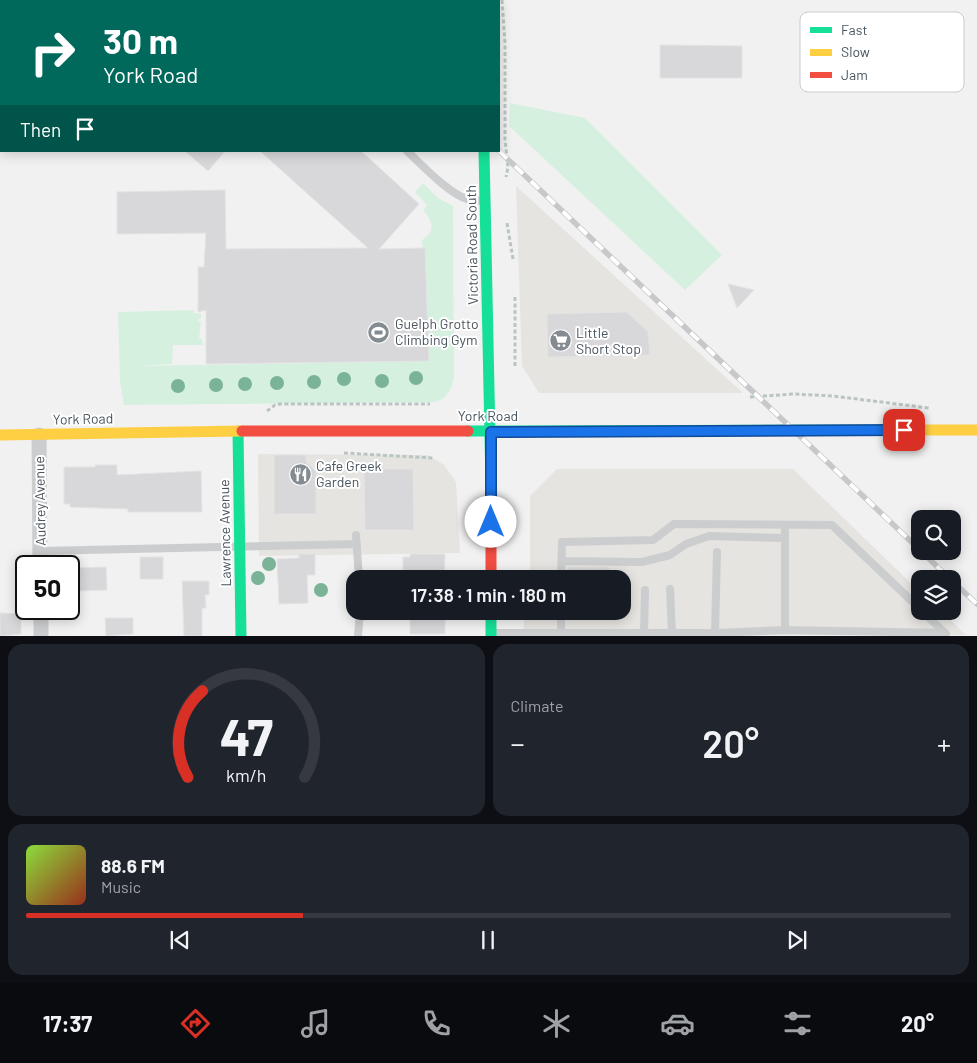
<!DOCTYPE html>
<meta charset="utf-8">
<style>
:root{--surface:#171b24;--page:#20242c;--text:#f1f3f6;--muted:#9ea1a6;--line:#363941;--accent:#d93025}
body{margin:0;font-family:Barlow,sans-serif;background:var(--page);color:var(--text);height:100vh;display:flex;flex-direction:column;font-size:19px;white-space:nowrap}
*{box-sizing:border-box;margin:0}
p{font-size:16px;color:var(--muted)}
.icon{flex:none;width:28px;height:28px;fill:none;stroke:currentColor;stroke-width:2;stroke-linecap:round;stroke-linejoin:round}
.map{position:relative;height:636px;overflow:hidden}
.side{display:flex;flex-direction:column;gap:8px;padding:8px;background:#0d0f14;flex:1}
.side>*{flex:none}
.banner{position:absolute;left:0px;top:0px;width:500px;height:152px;box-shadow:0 2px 12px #0003;background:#00695c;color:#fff;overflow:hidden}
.buttons{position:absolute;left:911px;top:510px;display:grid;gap:10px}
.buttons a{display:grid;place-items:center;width:50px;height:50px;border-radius:10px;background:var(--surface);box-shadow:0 2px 12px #0003;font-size:25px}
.speed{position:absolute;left:15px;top:555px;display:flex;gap:10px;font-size:25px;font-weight:700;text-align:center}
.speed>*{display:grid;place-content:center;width:65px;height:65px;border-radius:50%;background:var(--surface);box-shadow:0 2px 12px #0003;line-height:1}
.speed .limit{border:2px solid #111;border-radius:8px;background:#fff;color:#111}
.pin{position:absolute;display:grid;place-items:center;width:42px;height:42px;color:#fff;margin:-21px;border-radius:10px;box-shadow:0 2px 8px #0006}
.me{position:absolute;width:55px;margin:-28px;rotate:0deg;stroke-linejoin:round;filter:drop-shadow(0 0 4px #0008)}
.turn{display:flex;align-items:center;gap:18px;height:105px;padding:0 20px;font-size:22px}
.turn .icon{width:65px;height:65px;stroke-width:2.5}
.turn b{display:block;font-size:35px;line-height:42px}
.then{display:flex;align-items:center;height:48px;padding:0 20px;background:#0003;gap:10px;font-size:19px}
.big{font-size:38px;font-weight:600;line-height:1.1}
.side .widget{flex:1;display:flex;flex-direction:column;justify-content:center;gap:8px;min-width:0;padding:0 18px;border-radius:15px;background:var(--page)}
.side .dial{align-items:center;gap:0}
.dial svg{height:130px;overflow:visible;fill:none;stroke:var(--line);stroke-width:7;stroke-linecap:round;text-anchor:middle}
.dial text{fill:var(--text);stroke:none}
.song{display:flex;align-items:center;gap:15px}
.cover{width:60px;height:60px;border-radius:8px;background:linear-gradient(135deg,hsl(90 70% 55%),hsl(10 70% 35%))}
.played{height:5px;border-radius:2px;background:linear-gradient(90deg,var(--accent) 30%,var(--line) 30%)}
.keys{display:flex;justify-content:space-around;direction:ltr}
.heat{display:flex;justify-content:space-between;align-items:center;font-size:28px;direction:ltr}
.side .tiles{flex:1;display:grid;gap:8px;grid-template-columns:1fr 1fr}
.widget:last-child{grid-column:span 2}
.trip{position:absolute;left:346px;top:570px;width:285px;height:50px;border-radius:15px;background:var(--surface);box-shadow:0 2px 12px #0003;font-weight:600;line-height:50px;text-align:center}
.dock{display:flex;height:80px;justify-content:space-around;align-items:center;background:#090b0e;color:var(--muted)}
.dock .icon{width:35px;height:35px}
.dock .current{color:var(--accent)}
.dock b{font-size:22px;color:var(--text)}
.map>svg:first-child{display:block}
.commercial{fill:#e6e4e0}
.green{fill:#d6f0e0}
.building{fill:#d8d8da;stroke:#e3e3e4}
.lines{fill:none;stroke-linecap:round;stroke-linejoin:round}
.path{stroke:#b9c5c1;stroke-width:3;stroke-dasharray:4 2.5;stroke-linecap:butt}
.lane{stroke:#cbcdcf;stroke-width:8}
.street{stroke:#cbcdcf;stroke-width:15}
.fast{stroke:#16e098;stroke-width:11}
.slow{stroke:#ffcf43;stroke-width:11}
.jam{stroke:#f24e42;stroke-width:11}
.rail-casing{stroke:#c6c8ca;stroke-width:5.5}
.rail{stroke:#fff;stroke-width:4;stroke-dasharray:11;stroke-linecap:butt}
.tree{fill:#7ab397}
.route-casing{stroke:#114b97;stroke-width:12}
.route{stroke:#1a73e8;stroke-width:9}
.labels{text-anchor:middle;stroke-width:4;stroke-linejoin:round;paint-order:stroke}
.street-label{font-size:14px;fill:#48545e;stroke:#fff}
.poi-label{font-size:14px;fill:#48545e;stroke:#fff;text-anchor:start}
.key{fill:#fff;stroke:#c8cccf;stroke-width:1}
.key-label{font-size:14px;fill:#48545e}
</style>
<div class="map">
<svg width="977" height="636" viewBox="0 0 977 636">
<rect width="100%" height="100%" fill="#f2f1f1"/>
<path class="commercial" d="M516 186 743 393H539L522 366Z
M258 454 428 455 444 465 456 482 460 553 259 556Z
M557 469H793L920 592V611H941L966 635 522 636 526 611H622V579H530V496Z"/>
<path class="green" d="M510 103 585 118 722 255 685 290 509 126Z
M423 183 438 198 453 206 454 377C452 389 447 399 435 402L124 405 120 382 118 312 194 310V313L201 314V319H198L199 322H201L199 338 202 339 203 345H173L172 364 138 366 428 361 425 248H423L422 240C436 232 433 221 423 210L427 205 415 192Z"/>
<path class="building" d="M660 45 742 46V78H660Z
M185 151H225L208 171Z
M260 151H361L419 204 379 249 425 248 429 361 206 364V310L198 312V267H204L206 233 117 234V192L225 190 226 249 368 248Z
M728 284 754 290 737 308Z
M627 312 648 332 650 355 548 357 547 314Z
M274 455H306V462L316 471V514H274Z
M95 465H117V475L201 471 202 512H128V509L70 507V504H64V467H95Z
M364 469H413L414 530H365Z
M299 554H315V575H307L308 603 279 604 277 559 299 558Z
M410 554H445L444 579H408V571H403V557H410Z
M140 557H163V579H140Z
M106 567 107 590 75 591V568Z
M567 567H608L619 579H567Z
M182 581H209V595H205L206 608H202V636H184Z
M417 611H445V634H410V618H417Z
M0 613 21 614V634L0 636Z
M105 618H133V634L106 636Z"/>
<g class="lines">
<path class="path" d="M502 0 505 43V139L508 167 506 177
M507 223 513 259
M515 366V297
M750 397 793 394 833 396 929 408
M267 411 275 405 280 404H430
M344 453 433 458"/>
<path class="lane" d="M407 151C421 164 449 194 467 199 472 201 478 200 484 201
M785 525V630
M356 535 359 579
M40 551 357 544
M562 561 642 562 670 555 686 544 709 536 785 538
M561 579 562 542 653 540 674 524 832 525 920 609
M670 589 672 633
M922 611 946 634
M493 633H715L785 630 945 633
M561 633V611
M644 633 645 590
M715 633 717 552
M358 636 360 611"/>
<path class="street" d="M39 435 40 566
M41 609V636"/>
<path class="fast" d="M481 0V1
M484 151 491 485
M238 431 241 636
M468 431 906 430
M491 611V636"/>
<path class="slow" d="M906 430H977
M0 435 242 431"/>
<path class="jam" d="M242 431H468
M491 485V579"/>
<defs>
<path id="rail" d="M341 0 342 1
M499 151 920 550
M921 551 950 579
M952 581 977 604"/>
</defs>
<use href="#rail" class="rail-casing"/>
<use href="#rail" class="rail"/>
</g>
<g class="tree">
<circle cx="416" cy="378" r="7"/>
<circle cx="344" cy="379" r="7"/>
<circle cx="382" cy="381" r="7"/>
<circle cx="314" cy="382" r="7"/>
<circle cx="277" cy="383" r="7"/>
<circle cx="245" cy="384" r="7"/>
<circle cx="216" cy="385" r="7"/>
<circle cx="178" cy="386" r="7"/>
<circle cx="269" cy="564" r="7"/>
<circle cx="258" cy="578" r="7"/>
<circle cx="321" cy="590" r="7"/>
</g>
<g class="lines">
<defs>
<path id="route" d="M491 522V432L904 430"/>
</defs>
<use href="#route" class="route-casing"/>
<use href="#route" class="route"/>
</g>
<defs>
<symbol id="stadium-disc" viewBox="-11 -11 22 22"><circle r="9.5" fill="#848b91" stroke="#fff"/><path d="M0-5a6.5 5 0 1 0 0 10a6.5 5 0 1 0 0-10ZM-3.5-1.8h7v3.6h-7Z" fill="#fff"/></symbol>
<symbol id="supermarket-disc" viewBox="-11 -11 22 22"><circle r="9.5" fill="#848b91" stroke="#fff"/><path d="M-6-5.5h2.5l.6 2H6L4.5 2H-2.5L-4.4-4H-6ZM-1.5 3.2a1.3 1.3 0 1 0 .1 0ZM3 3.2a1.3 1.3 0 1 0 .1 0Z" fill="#fff"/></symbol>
<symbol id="restaurant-disc" viewBox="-11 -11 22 22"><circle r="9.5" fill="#848b91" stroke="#fff"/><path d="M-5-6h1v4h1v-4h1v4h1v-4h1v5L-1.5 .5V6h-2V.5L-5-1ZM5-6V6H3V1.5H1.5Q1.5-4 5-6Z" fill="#fff"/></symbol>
</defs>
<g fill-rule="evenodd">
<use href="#stadium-disc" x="366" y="320" width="25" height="25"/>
<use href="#supermarket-disc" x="548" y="328" width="25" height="25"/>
<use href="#restaurant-disc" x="288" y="462" width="25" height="25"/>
</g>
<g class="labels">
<g class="street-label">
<text transform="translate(472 245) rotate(-91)" y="5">Victoria Road South</text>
<text x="488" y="421">York Road</text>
<text transform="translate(83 419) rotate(-1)" y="5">York Road</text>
<text transform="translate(40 501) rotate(-91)" y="5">Audrey Avenue</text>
<text transform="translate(225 533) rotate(-91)" y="5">Lawrence Avenue</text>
</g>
<g class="poi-label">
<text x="395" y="329">Guelph Grotto<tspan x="395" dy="16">Climbing Gym</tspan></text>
<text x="576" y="338">Little<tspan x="576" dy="16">Short Stop</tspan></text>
<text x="316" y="471">Cafe Greek<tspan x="316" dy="16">Garden</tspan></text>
</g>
</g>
<rect x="800" y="12" width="164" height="80" rx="8" class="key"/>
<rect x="810" y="27" width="22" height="6" fill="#16e098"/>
<rect x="810" y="49" width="22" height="7" fill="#ffcf43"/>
<rect x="810" y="72" width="22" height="6" fill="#f24e42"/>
<g class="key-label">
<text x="841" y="35">Fast</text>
<text x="841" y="57">Slow</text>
<text x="841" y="80">Jam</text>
</g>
</svg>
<div class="buttons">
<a><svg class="icon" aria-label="search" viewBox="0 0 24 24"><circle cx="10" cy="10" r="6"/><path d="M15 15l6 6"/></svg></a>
<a><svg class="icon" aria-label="layers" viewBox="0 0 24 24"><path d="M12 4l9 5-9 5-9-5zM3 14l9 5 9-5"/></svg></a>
</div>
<div class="speed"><div class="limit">50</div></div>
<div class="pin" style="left:904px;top:430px;background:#d93025"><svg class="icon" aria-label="arrive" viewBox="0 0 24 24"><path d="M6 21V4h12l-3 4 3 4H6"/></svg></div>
<svg class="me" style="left:491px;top:522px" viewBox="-20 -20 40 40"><circle r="19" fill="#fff"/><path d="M0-13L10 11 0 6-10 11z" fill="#1a73e8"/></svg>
<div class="trip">17:38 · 1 min · 180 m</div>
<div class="banner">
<div class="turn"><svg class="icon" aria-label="right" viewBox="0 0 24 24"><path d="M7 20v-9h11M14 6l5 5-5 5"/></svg><div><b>30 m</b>York Road</div></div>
<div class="then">Then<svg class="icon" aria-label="arrive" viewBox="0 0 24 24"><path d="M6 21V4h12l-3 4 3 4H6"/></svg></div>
</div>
</div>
<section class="side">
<div class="tiles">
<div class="widget dial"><svg viewBox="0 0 100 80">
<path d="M14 69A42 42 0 1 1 86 69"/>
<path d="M14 69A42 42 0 0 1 23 16" stroke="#d93025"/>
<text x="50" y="56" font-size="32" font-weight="700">47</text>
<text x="50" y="72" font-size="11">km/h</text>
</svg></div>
<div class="widget"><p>Climate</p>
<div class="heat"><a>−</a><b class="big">20°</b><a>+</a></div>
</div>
<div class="widget">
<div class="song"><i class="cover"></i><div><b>88.6 FM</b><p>Music</p></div></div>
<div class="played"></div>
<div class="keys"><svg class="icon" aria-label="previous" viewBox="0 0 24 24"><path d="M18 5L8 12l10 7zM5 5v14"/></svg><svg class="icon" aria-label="pause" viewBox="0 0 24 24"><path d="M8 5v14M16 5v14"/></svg><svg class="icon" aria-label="next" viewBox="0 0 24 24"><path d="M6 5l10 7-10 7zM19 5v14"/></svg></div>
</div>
</div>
</section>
<nav class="dock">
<b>17:37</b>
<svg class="icon current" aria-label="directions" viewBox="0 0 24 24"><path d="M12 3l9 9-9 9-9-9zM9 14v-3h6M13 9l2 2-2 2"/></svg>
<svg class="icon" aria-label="music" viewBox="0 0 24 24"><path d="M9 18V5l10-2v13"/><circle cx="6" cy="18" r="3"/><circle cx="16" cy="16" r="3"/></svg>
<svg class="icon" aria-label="phone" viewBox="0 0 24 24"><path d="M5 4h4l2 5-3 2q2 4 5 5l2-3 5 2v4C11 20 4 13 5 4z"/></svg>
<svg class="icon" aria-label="climate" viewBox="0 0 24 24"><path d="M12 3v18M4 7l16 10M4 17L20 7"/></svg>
<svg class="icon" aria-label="car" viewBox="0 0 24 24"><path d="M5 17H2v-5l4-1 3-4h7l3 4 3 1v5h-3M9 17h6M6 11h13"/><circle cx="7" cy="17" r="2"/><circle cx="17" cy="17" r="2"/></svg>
<svg class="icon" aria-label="filters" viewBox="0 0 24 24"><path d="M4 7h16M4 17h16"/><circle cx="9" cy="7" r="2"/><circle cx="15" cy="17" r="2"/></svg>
<b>20°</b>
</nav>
